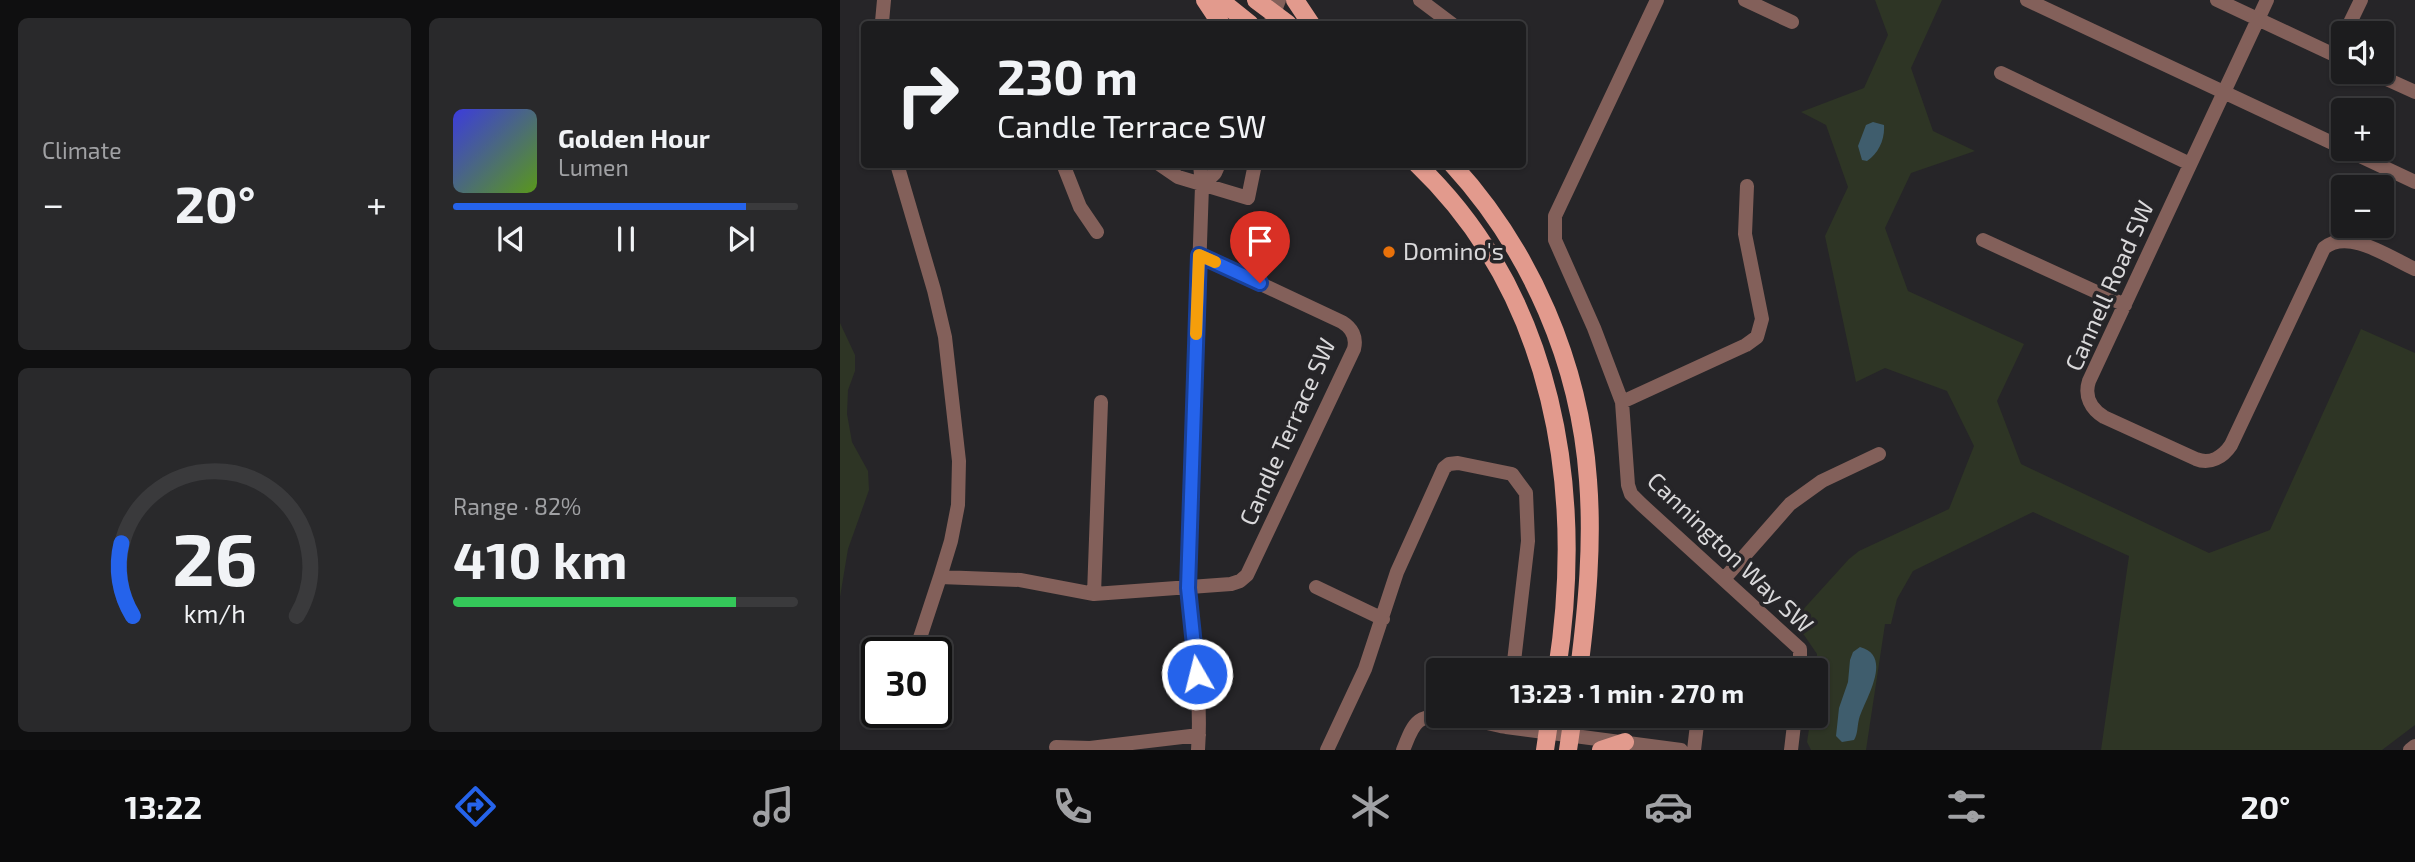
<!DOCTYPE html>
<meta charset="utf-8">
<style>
:root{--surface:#1c1c1e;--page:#29292b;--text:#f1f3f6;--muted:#a0a1a4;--line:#3a3a3c;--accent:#2563eb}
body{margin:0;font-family:"Exo 2",sans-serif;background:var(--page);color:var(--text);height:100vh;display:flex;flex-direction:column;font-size:26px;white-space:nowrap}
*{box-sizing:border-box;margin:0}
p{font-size:23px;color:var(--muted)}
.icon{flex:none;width:38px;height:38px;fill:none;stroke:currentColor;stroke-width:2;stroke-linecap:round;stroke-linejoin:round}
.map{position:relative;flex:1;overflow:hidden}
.details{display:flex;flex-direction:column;gap:18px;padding:18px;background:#0f0f10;width:840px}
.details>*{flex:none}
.hud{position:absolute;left:21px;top:21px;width:665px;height:147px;border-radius:7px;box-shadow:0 2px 5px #0004,0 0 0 2px var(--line);background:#1c1c1e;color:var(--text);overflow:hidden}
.buttons{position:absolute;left:1491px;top:21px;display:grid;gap:14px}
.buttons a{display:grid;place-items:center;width:63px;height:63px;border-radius:7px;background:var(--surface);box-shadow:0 2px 5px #0004,0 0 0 2px var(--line);font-size:35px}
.speed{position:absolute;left:21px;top:637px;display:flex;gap:14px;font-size:35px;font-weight:700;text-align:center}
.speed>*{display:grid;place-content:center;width:91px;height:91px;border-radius:50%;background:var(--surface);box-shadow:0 2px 5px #0004,0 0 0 2px var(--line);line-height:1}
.speed .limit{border:4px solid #111;border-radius:10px;background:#fff;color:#111}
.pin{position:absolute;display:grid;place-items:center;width:60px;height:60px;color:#fff;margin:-72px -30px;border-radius:50% 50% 50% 0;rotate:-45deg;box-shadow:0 0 7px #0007}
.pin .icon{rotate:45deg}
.me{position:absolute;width:77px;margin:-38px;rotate:352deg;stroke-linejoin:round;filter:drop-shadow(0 0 5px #0008)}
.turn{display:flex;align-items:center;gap:24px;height:147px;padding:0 21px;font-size:32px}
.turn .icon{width:91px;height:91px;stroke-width:2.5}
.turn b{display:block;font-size:49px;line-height:60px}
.big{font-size:52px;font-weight:700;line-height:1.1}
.details .widget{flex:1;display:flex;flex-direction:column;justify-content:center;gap:10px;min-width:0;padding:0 24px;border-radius:10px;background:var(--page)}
.details .dial{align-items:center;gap:0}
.dial svg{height:182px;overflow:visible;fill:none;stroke:var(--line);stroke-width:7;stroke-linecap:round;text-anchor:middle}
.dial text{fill:var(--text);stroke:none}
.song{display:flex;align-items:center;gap:21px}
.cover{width:84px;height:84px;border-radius:10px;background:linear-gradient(135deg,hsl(240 70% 55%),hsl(90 70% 35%))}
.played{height:7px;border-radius:4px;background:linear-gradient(90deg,var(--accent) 85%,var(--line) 85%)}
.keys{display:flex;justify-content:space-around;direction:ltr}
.heat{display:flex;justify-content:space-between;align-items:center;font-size:38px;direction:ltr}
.charge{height:10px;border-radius:5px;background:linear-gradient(90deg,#34c759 82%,var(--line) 0)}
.details .tiles{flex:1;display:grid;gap:18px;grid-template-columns:repeat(2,1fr)}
.trip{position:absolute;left:586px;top:658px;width:402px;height:70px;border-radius:7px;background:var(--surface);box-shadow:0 2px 5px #0004,0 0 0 2px var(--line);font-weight:700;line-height:70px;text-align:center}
.tabs{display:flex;height:112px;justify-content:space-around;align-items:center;background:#0b0b0c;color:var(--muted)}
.tabs .icon{width:49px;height:49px}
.tabs .current{color:var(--accent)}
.tabs b{font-size:32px;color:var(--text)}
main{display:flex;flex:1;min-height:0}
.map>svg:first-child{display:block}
.green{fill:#2e3525}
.water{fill:#3f5d6d}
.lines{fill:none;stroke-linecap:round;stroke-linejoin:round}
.minor{stroke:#83605a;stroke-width:14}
.major{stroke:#e29a8d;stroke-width:18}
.route-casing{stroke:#184099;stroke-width:18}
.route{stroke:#2563eb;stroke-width:12}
.slow{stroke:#f59e0b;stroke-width:12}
.food-dot{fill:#e8710a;stroke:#262528;stroke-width:2.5}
.labels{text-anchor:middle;stroke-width:7;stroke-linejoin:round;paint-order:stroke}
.poi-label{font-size:24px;fill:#d9d8da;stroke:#262528;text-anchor:start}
.street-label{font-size:24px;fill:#d9d8da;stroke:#262528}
</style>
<main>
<section class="details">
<div class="tiles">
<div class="widget"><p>Climate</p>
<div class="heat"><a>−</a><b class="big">20°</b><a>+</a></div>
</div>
<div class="widget">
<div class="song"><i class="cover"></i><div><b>Golden Hour</b><p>Lumen</p></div></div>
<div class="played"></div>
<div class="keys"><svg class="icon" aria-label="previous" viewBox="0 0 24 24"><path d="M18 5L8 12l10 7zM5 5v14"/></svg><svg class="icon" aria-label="pause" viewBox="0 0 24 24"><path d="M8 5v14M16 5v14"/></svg><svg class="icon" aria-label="next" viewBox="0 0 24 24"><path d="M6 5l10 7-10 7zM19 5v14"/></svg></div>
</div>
<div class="widget dial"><svg viewBox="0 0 100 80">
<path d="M14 69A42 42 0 1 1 86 69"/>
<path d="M14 69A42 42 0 0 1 9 37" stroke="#2563eb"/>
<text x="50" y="56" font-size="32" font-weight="700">26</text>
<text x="50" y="72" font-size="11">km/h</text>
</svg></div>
<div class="widget"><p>Range · 82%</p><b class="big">410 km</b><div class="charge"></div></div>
</div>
</section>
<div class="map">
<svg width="1575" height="750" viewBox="0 0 1575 750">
<rect width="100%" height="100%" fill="#262528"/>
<path class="green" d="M1035 0H1102L1071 68 1093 131 1135 151 1071 173 1045 228 1068 291 1184 344 1157 401 1181 464 1369 553 1430 530 1521 329 1575 353V725L1542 750H1261L1289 556 1193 512 1073 571 1057 599 1051 624H1045L1026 750H971L967 742 971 716H976L977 654 964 635 950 624 1009 559 1019 551 1109 509 1134 446 1107 391 1045 368 1016 382 985 236 1008 187 986 125 961 112 1024 88 1048 35Z
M0 323 15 355V371L8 390 7 414 12 442 28 471 29 490 8 549 0 597Z"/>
<path class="water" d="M1033 122 1044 125C1045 139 1039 153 1027 161L1022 160 1018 146 1026 125Z
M1020 647C1054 656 1025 699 1019 719 1017 727 1018 733 1014 740L1002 742 996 736 999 708 1008 682 1010 660 1013 652Z"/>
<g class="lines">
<path class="minor" d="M580 0 612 24
M817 0 715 216V240L754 328 782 402 788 485 791 494 801 504 960 649V670
M905 0 952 22
M1187 0 1503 148
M1377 0 1503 59
M1427 0 1249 381C1244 396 1251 409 1264 417L1356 459C1370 465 1383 457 1391 445L1484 248C1509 228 1550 258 1575 269
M42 22 44 0
M430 24 439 0
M1505 33 1521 0
M1531 72 1575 92
M1161 73 1350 164
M1505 149 1575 182
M57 164 94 290 105 337 119 461 118 505 111 541 100 577 180 580 254 594 391 584 400 581 407 575 514 349C517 337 512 328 502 322L359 255
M223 164 240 207 257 232
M319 164 338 177 408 198 415 164
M362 186 375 173 379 164
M1143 240 1285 305
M782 402 906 345 917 337 922 319 905 234 907 186
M884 579 950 504 982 481 1039 454
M476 587 543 619
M254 594 261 402
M75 653 100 577
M667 716 666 727 841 750
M216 747 250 748 359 735
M358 750C362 695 352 643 348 588L362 186 360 164
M487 750 525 669 557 572 604 468 609 464 618 463 672 474 686 493 688 541 673 670
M563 750C567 741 571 727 579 721 594 709 646 723 666 727
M854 750 858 716
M951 750 955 716
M1570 750 1575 746"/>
<path class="major" d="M365 0 381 24
M380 0 410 24
M416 0 448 24
M455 0 471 24
M577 164C715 296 745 490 717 670
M612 164C691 250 740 364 748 480 753 543 747 607 739 670
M705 750 710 716
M728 750 733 716
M761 750 785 742"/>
</g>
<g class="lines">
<defs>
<path id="route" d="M357 674 348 588 359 255 420 283"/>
</defs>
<use href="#route" class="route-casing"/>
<use href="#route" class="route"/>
<path class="slow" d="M356 334 359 255 375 262"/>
</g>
<circle class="food-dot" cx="549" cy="252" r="7"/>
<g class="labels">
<g class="poi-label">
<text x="563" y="260">Domino's</text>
</g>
<g class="street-label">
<text transform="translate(1270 286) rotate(-66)" y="8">Cannell Road SW</text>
<text transform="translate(448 432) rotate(-66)" y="8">Candle Terrace SW</text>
<text transform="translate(890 553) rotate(44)" y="8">Cannington Way SW</text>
</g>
</g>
</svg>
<div class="buttons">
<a><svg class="icon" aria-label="sound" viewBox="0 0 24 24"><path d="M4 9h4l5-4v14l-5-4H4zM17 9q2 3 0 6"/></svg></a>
<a>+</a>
<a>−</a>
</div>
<div class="speed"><div class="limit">30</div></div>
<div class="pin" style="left:420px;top:283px;background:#d93025"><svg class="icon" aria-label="arrive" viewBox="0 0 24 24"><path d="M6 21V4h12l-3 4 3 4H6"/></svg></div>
<svg class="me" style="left:357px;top:674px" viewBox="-20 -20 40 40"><circle r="17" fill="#2563eb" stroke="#fff" stroke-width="3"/><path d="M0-11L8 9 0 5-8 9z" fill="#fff"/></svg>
<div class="trip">13:23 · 1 min · 270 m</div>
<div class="hud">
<div class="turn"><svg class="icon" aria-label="right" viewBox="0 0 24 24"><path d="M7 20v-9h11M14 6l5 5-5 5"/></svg><div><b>230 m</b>Candle Terrace SW</div></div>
</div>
</div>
</main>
<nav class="tabs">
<b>13:22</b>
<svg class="icon current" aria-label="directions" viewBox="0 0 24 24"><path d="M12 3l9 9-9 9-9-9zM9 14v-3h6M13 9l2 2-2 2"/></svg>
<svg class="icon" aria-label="music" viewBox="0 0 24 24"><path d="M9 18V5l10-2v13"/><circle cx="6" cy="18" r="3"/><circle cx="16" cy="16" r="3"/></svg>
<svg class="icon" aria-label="phone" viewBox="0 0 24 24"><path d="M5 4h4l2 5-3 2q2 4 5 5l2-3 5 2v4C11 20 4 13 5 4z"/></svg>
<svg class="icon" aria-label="climate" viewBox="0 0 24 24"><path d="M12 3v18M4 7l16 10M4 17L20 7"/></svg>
<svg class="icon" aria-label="car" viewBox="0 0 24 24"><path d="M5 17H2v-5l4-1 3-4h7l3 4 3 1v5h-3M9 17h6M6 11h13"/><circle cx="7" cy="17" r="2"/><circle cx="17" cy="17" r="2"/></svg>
<svg class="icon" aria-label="filters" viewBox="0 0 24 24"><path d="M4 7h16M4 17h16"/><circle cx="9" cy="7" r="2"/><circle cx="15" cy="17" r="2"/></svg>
<b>20°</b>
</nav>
